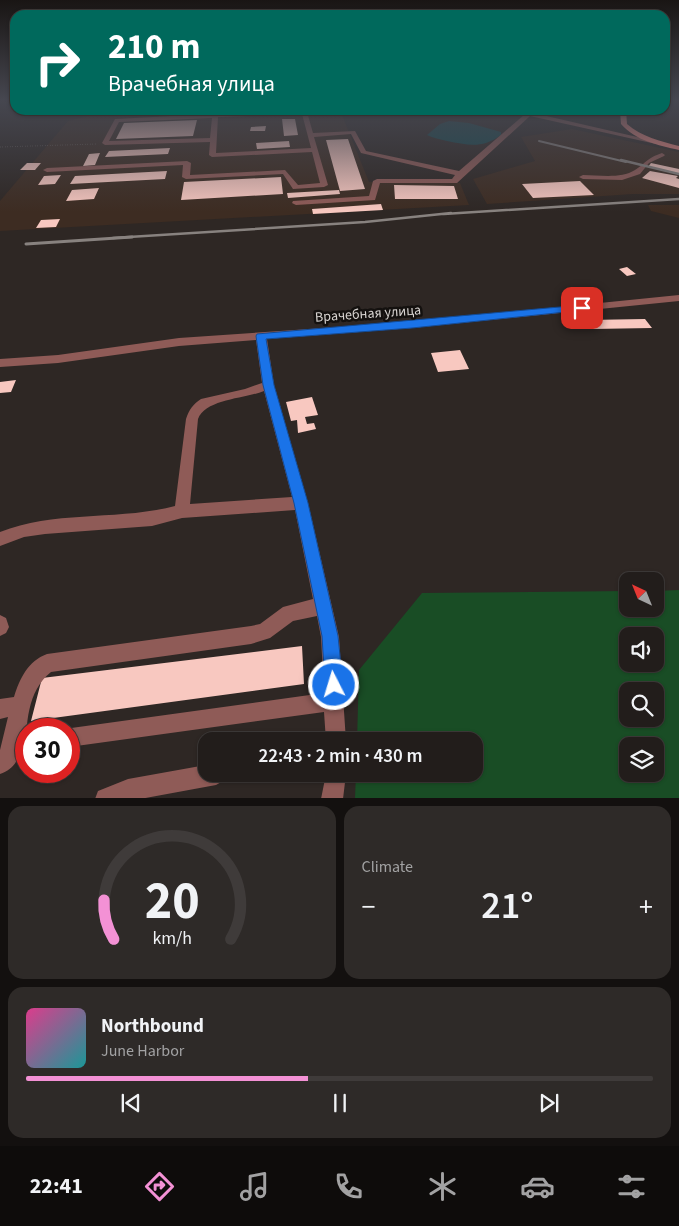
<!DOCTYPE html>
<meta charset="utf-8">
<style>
:root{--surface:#221d1b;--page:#2e2a28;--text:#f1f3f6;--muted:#a2a2a3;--line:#3f3b3a;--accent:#f391d5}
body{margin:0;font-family:"Source Sans 3",sans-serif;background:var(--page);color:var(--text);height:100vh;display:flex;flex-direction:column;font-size:19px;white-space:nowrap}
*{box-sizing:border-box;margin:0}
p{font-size:16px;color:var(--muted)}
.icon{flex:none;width:28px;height:28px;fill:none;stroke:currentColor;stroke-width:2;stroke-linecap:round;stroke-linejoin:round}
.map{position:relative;height:798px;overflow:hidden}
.side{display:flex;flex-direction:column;gap:8px;padding:8px;background:#13100f;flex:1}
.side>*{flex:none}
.guide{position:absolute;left:10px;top:10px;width:660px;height:105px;border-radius:15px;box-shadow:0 1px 4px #0004,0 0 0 1px var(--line);background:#00695c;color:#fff;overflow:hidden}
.needle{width:32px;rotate:317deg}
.tools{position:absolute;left:619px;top:572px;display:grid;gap:10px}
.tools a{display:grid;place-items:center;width:45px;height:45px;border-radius:10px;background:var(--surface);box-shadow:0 1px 4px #0004,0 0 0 1px var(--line);font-size:25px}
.speed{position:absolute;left:15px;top:718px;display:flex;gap:10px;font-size:25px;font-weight:700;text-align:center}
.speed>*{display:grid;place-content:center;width:65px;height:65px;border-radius:50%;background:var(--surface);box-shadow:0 1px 4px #0004,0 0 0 1px var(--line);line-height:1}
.speed .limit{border:8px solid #d22;background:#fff;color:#111}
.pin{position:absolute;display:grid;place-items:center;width:42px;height:42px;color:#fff;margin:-21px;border-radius:10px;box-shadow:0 2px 8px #0006}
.me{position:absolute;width:55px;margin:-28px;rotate:355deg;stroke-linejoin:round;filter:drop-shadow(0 0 4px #0008)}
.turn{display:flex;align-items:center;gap:18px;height:105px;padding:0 15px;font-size:22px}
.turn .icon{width:65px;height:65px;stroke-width:2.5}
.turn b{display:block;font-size:35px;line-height:42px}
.big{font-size:38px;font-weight:600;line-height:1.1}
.side .widget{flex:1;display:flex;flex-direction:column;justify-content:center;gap:8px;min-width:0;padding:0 18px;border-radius:15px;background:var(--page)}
.side .dial{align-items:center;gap:0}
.dial svg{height:130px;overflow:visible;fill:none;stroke:var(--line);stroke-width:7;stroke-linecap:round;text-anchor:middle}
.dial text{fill:var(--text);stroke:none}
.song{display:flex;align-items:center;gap:15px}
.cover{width:60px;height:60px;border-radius:8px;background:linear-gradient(135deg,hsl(330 70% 55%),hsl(180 70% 35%))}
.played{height:5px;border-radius:2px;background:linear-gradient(90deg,var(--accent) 45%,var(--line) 45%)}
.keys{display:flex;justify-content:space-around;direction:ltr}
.heat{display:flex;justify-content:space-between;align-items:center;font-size:28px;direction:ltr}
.side .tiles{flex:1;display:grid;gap:8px;grid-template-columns:1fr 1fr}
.widget:last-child{grid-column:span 2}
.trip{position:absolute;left:198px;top:732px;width:285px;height:50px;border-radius:15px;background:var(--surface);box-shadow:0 1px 4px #0004,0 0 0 1px var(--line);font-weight:600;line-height:50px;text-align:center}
.tabs{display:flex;height:80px;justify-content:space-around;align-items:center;background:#0e0c0b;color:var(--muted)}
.tabs .icon{width:35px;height:35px}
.tabs .current{color:var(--accent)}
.tabs b{font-size:22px;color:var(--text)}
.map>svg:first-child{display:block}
.industrial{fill:#3d2c22}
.green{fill:#194d25;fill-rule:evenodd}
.water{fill:#124a51}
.building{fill:#f8c8c0}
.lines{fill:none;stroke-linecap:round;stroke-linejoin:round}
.path{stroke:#827c79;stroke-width:1;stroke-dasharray:0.5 2;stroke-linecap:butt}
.minor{fill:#8f5b57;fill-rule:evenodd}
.major{fill:#f48982;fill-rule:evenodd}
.rail-far2{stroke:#88827f;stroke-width:2}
.rail-far1{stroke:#88827f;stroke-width:2.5}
.rail{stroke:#88827f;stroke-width:3}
.route{fill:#1a73e8;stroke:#114b97}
.labels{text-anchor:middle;stroke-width:5;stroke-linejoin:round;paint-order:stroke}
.street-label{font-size:14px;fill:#d9d5d2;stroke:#14110f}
</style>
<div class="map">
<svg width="679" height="799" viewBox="0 0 679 799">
<rect width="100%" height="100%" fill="#2e2724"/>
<path class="industrial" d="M113 110H340L369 182 460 183 469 205 0 231V201L68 121Z
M572 129 679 152V194H633L487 204 473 179 535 161 521 137Z
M648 205H679V218L651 211Z"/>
<path class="green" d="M679 590V798H355L356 774H474V741H357L359 670 422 593 627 591 628 609H655V591ZM628 636H655V664H628ZM628 691H655V719H628ZM628 746H655V774H628Z"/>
<path class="water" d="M449 121 469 123 501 132V135C482 149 468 145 447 141 440 139 433 138 427 135L440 124Z"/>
<path class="building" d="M139 110H169L168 113H137Z
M182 110H195L194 115 180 116Z
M282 119H295L298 135 284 136Z
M197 120 193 136 116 139 124 123Z
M266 126 265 131H250L251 127Z
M348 139 365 189 340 191 326 140Z
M289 141 290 147 257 149 256 143Z
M170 148 168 154 105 157 109 151Z
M100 153 95 165 83 166 89 154Z
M27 163H41L35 170H20Z
M651 163 679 169V174L648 167Z
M167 171 165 179 70 184 75 176Z
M650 171 678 176 676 178 679 179V188L642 178Z
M61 175 55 184 38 185 44 176Z
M281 177 283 194 181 200 184 182Z
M580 181 594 195 533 198 522 184Z
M394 185 454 186 458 199H395Z
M99 188 94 199 66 201 72 190Z
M339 190 340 194 288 198 287 193Z
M381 204 383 210 313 214 312 209Z
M60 219 56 227 36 228 41 220Z
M627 267 636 274 627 276 619 269Z
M645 319 652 328 592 329 587 320Z
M460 350 469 369 438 372 431 353Z
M16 380 11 392 0 393V382Z
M312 397 318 415 305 417 307 424 314 423 316 429 298 433 297 420 291 421 286 402Z
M302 646 304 684 31 721 42 678Z"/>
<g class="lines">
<path class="path" d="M0 147 97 144"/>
<path class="minor" d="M211 110H217L218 114 304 110 307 112 313 133 355 131 366 151 459 171 524 115 505 110 529 112 659 142 656 144 530 116 457 183H380L375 200 296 205 292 203 293 201 369 196 373 181 377 179H452L455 175 361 153 351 134 314 137 328 185 324 187 293 189 283 174 186 179 182 177 183 165 47 172 43 170 47 168 187 161 191 163 190 175 285 170 298 185 320 183 312 152 212 157 209 155 210 142 105 145 102 143 115 119 212 114ZM302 114 311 148 216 153 218 117ZM212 118 210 138 109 141 119 122Z
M662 153 665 155 664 156 649 163 640 174 622 180 583 179 579 177 583 175C599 175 621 179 635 170 646 163 647 158 662 153Z
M679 295V301L412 328 267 339 274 385 308 503 339 637 346 741H326L324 712 69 747V729H64L324 693 321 637 317 616 293 621 270 638 251 644 51 672C27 691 26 725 26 753L20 754C16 764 11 770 0 774V750L8 717 0 719V699L14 697C20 678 28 661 47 654L251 626 260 624 283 607 313 599 295 510 182 518 152 526 45 534 24 537 0 546V532C56 510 118 521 175 506L186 419C189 410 193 404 201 399L245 389 262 383 256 340 179 346 58 363 0 367V359L58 355 179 338 412 322ZM264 391 292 497 190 504 198 419C206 399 244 399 264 391Z
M0 615 6 618 9 627 6 633 0 636Z
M206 765V774H226L223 781 216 785 140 799H95L98 791 128 779Z
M326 774H346L343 799H321Z"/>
<path class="major" d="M620 110H626L627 124C642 137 660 141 679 146V150C658 145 636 141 621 124Z"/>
<path class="rail-far2" d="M539 141 626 162"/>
<path class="rail-far1" d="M621 160 679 174
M444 214 679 199
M113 238 365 222 451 213"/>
<path class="rail" d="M26 244 132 237"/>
</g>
<linearGradient id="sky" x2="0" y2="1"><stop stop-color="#191514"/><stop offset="0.47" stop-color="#464750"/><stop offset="1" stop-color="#464750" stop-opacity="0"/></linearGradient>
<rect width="679" height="212" fill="url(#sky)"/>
<path class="route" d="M582 305 585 306V310L412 328 266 339 274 385 308 503 338 636 343 685 340 691 334 693 328 691 325 685 322 636 294 503 263 385 256 336 257 334Z"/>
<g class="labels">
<g class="street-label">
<text transform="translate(368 313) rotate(-4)" y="5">Врачебная улица</text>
</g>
</g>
</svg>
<div class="tools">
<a><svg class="needle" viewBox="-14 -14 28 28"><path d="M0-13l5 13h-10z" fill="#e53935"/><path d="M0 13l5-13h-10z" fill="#a2a2a3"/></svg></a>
<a><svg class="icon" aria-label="sound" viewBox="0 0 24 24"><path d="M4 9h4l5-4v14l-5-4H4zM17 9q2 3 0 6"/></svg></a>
<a><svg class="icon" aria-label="search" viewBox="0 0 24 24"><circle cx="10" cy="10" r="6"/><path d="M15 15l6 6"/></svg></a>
<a><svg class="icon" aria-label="layers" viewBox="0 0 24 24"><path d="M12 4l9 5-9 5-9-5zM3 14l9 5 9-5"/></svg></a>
</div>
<div class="speed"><div class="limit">30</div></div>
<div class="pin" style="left:582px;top:308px;background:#d93025"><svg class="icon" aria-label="arrive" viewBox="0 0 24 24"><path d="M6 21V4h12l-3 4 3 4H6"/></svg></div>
<svg class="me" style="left:334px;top:685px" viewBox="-20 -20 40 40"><circle r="17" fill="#1a73e8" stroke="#fff" stroke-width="3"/><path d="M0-11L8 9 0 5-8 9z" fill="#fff"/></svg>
<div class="trip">22:43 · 2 min · 430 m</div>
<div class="guide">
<div class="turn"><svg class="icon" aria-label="right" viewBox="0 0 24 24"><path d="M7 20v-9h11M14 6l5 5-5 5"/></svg><div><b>210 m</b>Врачебная улица</div></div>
</div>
</div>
<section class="side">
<div class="tiles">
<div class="widget dial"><svg viewBox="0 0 100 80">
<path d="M14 69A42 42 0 1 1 86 69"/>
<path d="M14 69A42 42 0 0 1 8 45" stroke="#f391d5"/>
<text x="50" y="56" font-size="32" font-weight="700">20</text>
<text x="50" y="72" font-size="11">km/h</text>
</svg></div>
<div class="widget"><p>Climate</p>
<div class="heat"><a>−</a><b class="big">21°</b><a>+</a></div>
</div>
<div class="widget">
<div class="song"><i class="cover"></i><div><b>Northbound</b><p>June Harbor</p></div></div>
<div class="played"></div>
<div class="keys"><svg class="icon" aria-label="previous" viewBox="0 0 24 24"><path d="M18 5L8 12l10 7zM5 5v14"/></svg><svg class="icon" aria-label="pause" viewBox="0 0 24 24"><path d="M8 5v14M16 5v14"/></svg><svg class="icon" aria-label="next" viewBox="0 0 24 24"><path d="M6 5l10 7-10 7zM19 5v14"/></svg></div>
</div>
</div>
</section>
<nav class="tabs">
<b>22:41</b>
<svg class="icon current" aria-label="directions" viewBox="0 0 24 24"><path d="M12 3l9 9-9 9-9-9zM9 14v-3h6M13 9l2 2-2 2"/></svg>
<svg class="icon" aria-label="music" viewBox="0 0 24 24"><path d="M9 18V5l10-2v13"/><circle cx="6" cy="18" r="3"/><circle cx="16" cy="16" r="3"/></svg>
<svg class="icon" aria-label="phone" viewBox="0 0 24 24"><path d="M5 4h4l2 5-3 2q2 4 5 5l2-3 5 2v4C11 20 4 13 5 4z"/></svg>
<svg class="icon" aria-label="climate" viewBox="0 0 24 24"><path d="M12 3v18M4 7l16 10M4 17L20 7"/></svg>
<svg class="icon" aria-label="car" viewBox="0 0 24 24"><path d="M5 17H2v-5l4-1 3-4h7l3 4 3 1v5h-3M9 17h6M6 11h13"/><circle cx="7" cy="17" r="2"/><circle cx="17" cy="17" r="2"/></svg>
<svg class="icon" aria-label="filters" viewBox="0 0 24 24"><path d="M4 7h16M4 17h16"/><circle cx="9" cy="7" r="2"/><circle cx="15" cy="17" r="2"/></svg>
</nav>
